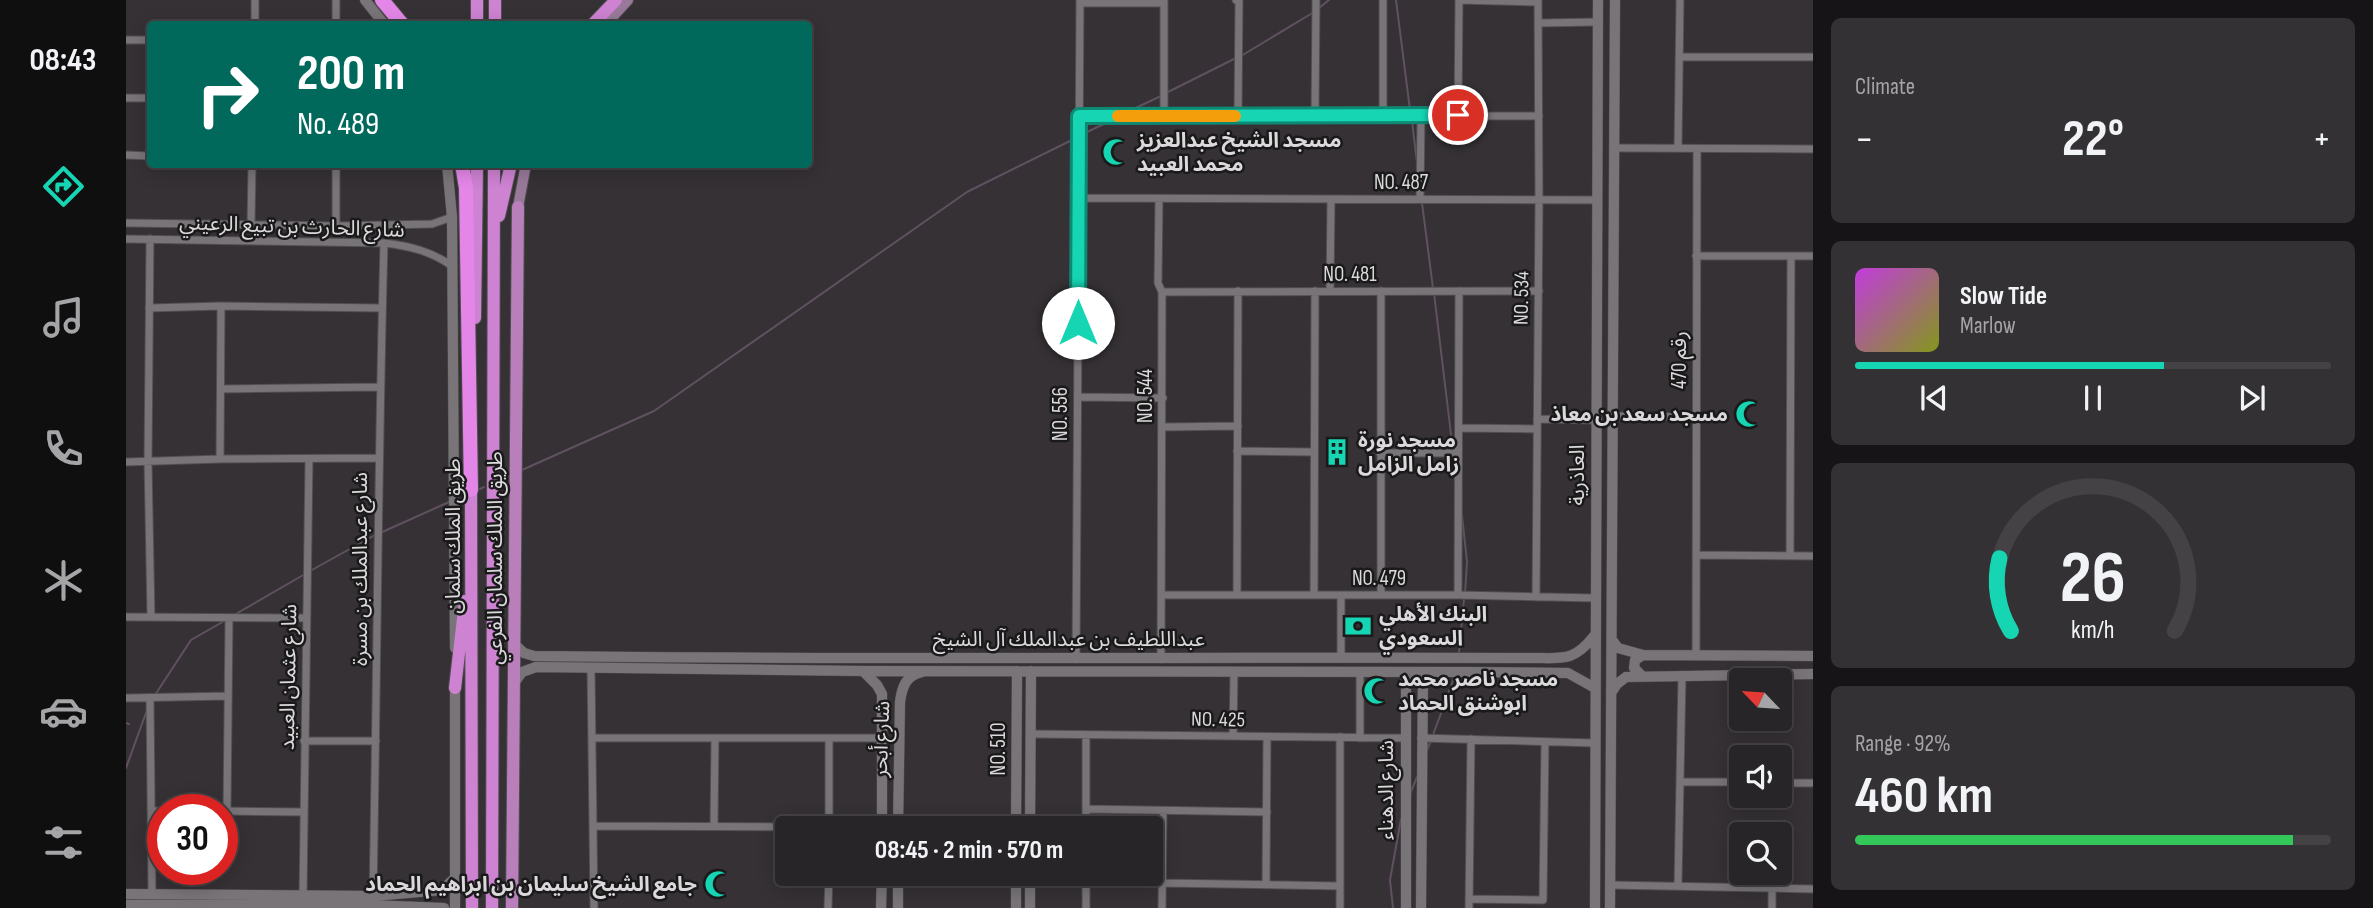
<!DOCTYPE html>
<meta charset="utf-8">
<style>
:root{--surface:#282528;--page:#343134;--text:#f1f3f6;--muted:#a5a5a8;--line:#444245;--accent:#16d5b3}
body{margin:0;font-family:"Sofia Sans Condensed","Noto Sans Arabic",sans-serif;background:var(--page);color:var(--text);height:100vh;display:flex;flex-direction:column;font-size:26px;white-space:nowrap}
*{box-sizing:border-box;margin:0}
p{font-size:23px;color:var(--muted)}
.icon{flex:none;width:38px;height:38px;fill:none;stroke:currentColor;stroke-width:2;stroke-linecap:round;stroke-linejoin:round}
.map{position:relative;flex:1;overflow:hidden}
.details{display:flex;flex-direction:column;gap:18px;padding:18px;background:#161416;width:560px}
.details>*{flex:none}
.top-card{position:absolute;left:21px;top:21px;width:665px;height:147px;border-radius:7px;box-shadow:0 4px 18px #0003,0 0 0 2px var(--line);background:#00695c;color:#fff;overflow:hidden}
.needle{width:46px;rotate:295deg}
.tools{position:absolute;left:1603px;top:668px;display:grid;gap:14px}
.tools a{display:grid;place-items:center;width:63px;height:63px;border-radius:7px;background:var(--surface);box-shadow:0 4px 18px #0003,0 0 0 2px var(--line);font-size:35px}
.speed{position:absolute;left:21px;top:794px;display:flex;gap:14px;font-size:35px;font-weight:700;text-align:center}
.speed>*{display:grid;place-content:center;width:91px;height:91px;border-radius:50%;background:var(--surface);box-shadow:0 4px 18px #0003,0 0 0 2px var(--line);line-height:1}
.speed .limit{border:10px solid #d22;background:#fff;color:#111}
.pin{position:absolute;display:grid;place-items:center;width:60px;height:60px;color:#fff;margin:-30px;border:4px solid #fff;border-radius:50%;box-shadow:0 2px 7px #0007}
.me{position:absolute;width:77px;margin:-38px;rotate:0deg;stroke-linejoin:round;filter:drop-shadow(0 0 5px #0008)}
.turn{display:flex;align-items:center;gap:24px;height:147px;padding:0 35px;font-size:32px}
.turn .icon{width:91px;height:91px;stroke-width:2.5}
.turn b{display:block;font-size:49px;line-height:60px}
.big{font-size:52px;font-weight:700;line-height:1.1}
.details .widget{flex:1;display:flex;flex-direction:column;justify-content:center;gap:10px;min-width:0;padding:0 24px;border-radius:10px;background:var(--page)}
.details .dial{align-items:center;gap:0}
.dial svg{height:182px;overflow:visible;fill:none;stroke:var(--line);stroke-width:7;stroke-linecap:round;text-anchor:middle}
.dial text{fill:var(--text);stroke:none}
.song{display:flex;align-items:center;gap:21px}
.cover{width:84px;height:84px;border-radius:10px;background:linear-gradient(135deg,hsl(290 70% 55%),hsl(70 70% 35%))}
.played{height:7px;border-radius:4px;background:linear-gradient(90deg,var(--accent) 65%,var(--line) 65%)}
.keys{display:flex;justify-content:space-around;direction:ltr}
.heat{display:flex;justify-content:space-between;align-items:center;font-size:38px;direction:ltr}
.charge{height:10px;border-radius:5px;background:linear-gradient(90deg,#34c759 92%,var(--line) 0)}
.trip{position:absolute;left:649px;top:816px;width:388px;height:70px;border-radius:7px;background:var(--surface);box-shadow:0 4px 18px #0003,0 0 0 2px var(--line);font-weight:700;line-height:70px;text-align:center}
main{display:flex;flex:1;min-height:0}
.tabs{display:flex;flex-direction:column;width:126px;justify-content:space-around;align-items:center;background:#100f10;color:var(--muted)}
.tabs .icon{width:49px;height:49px}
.tabs .active{color:var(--accent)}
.tabs b{font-size:32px;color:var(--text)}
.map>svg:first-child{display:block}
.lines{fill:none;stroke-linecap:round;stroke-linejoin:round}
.stream{stroke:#605160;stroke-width:2}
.minor-casing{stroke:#514f51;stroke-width:9}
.tertiary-casing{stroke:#514f51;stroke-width:11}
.secondary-casing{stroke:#514f51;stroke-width:12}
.primary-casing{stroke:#514f51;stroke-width:14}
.trunk-casing{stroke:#514f51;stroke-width:14}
.motorway-casing{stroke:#514f51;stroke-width:16}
.minor{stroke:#787478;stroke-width:7}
.tertiary{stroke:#787478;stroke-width:10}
.secondary{stroke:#98799a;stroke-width:10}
.primary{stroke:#b87fbb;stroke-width:12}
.trunk{stroke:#ce82d2;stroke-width:12}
.motorway{stroke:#e386e8;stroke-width:14}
.route-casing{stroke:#0e8a74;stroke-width:18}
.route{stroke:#16d5b3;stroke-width:12}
.slow{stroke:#f59e0b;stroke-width:12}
.labels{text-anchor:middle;stroke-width:5;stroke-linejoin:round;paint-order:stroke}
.poi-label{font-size:21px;font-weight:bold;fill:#dbd9db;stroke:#1b1a1b;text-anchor:start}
.street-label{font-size:21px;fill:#dbd9db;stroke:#1b1a1b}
</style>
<main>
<nav class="tabs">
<b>08:43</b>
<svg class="icon active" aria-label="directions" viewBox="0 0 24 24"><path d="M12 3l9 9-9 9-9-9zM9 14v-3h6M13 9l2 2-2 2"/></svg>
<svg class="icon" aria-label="music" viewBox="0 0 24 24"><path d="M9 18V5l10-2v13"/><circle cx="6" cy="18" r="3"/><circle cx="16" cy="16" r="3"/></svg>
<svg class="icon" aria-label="phone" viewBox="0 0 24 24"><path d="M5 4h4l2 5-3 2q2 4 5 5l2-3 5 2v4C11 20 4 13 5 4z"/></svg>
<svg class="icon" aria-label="climate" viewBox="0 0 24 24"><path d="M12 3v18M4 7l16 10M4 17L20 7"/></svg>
<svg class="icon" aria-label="car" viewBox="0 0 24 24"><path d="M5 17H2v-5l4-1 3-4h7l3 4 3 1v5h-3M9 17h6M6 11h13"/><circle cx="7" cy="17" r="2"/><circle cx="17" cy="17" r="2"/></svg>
<svg class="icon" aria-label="filters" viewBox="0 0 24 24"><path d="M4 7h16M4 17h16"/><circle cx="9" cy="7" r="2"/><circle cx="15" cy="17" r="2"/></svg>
</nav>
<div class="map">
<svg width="1687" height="908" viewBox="0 0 1687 908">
<rect width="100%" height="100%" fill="#353135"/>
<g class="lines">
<path class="stream" d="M1270 0 1284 110
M1193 8 1203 0
M1115 56 1188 12
M1040 93 1110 58
M999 113 1035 96
M1286 121 1291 163
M955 135 988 119
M1296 203 1307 288
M1308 293 1327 451
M396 470 528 411 841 192 950 138
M376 479 383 476
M354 489 358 487
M1336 515 1341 562 1339 593
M254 533 323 502
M184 571 249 535
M108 615 179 574
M1333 652 1338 599
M29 695 65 640 100 620
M0 723 3 724
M1307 735 1329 675
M1300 752 1305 741
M0 768 21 710
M1284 794 1291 777
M1267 908 1264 880 1275 819"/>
<defs>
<path id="minor" d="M129 0V24
M1038 0V116
M1110 0H1113L1112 115
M1333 0 1412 2
M954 3H1038
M1412 23 1472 22
M210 24V0
M0 40H24
M1553 57H1687
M0 98H24
M1189 115 1190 0
M1257 115V0
M1332 115 1333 0
M953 116H1413
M1488 148 1687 149
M1552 148 1554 0
M0 155 24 156
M953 198 1471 200
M1033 199 1032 283 1036 292 1035 659
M1294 199 1295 115
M0 223 210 226 306 224 326 217
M125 225 126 164
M210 226V164
M0 239 258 243C283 246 305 251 326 266
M24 239 22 462 25 617
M1570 256H1687
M1204 291 1205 199
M1036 292 1413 291
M23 308 95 306 256 308
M95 389 253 387
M952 397 1037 398
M1486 416 1570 417
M1411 419 1471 420
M1037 427 1112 426
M1333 428 1411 429
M1111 451 1188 452
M1254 453H1332
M94 459 95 306
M0 462 94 459 253 458
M1570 555 1687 556
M1664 556 1665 256
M1111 594 1112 291
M1036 595H1332L1470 598
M1188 595 1189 291
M1255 595V291
M1332 595 1333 291
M1410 597 1413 201 1412 0
M0 617 179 618
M1570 656 1571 149
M1215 657V595
M950 659 954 0
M465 668 468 908
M0 698 101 696
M24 698 26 893
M905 734 1279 738
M960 735V828
M1107 736 1108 672
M466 738H756
M1234 738V672
M1295 738 1468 743
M178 741H250
M1554 782H1615
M1654 783H1687
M960 809 1141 812
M26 811H37
M96 811 178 812
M101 811 103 618
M467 826 703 827
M588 826 589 738
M703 828V738
M772 877H890
M1036 883 1214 886
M1140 885 1141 737
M1484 885 1687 889
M1552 886 1556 675
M177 896 183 459
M247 896C251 678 252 461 258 243
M1343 899 1417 900 1419 742
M702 908 703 873
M960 908V873
M1036 908 1037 811
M1214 908V737
M1343 908 1345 739
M1646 908V888"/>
<path id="tertiary" d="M239 0 258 24
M321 164 326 217 329 648
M1486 640 1492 648 1517 655 1687 656
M387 643 398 653 408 656C741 660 1073 657 1406 658 1436 658 1448 662 1468 636
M737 671 751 685 756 694V828
M1516 676 1508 668 1509 660 1517 655
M389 682 396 672 410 667 737 671 1342 672 1442 673 1469 688
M1485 693 1491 684 1500 677 1687 674
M772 828 774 702C776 687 780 675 796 672
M890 828 891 671
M904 828 905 671
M0 894 247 896 316 890 329 878
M0 905H244L318 908
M329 908V681
M755 908 756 873
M772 908V873
M890 908V873
M904 908V873
M1280 908V673
M1295 908 1297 673
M1469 908 1472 0
M1484 908 1489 0"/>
<path id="secondary" d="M480 24 502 0
M392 207 400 164"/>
<path id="primary" d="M386 908 392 207"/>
<path id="trunk" d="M351 0V24
M369 24V0
M467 24 490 0
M373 216 385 164
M349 318 351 164
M345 480 346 908
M329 688 339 601
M366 908 368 164"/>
<path id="motorway" d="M256 0 276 24
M336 164 340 188 345 490"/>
</defs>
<use href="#minor" class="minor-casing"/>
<use href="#tertiary" class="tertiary-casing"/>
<use href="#secondary" class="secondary-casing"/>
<use href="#primary" class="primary-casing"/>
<use href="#trunk" class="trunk-casing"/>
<use href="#motorway" class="motorway-casing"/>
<use href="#minor" class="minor"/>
<use href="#tertiary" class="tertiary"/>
<use href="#secondary" class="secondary"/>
<use href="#primary" class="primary"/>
<use href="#trunk" class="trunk"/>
<use href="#motorway" class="motorway"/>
</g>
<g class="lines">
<defs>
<path id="route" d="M952 323 953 116 1332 115"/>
</defs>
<use href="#route" class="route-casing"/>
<use href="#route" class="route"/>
<path class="slow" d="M992 116H1109"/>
</g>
<defs>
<symbol id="mosque-bare" viewBox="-9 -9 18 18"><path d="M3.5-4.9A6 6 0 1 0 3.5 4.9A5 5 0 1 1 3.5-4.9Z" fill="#16d5b3" stroke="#1b1a1b" stroke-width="2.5" paint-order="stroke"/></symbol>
<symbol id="building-bare" viewBox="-9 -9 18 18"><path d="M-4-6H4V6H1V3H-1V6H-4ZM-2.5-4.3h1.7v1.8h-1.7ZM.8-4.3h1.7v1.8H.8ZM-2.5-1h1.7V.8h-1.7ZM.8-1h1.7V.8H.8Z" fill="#16d5b3" stroke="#1b1a1b" stroke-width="2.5" paint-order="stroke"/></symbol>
<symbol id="bank-bare" viewBox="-9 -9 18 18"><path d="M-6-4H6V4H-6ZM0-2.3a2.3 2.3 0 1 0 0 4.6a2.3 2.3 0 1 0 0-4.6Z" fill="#16d5b3" stroke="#1b1a1b" stroke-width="2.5" paint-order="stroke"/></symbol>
</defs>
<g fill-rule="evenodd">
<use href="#mosque-bare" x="971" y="133" width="38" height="38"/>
<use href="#mosque-bare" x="1604" y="395" width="38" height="38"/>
<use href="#building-bare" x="1192" y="433" width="38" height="38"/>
<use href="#bank-bare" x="1213" y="607" width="38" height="38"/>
<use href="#mosque-bare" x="1232" y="672" width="38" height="38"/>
<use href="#mosque-bare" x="573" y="865" width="38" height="38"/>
</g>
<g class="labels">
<g class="poi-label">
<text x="1011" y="147">مسجد الشيخ عبدالعزيز<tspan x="1011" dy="24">محمد العبيد</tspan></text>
<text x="1602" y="421" text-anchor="end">مسجد سعد بن معاذ</text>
<text x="1232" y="447">مسجد نورة<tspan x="1232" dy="24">زامل الزامل</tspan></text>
<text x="1253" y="621">البنك الأهلي<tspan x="1253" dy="24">السعودي</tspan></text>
<text x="1272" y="686">مسجد ناصر محمد<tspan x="1272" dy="24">ابوشنق الحماد</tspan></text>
<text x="571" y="891" text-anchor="end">جامع الشيخ سليمان بن ابراهيم الحماد</text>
</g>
<g class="street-label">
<text x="1275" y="189">NO. 487</text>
<text transform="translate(166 226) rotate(2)" y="7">شارع الحارث بن تبيع الرعيني</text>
<text x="1224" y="281">NO. 481</text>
<text transform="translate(1395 298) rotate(-89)" y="7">NO. 534</text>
<text transform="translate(1553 360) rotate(-90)" y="7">رقم 470</text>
<text transform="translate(1019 396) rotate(-90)" y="7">NO. 544</text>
<text transform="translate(934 414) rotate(-90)" y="7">NO. 556</text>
<text transform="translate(1451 475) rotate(-90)" y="7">العاذرية</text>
<text transform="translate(327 536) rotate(-90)" y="7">طريق الملك سلمان</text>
<text transform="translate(369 558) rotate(-90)" y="7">طريق الملك سلمان الفرعي</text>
<text transform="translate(234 569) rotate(-90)" y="7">شارع عبدالملك بن مسرة</text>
<text x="1253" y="585">NO. 479</text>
<text x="943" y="646">عبداللطيف بن عبدالملك آل الشيخ</text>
<text transform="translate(162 677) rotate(-89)" y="7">شارع عثمان العبيد</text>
<text transform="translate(1092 719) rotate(1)" y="7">NO. 425</text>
<text transform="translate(755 739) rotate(-88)" y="7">شارع أبحر</text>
<text transform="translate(872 749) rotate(-90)" y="7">NO. 510</text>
<text transform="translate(1260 790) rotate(-90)" y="7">شارع الدهناء</text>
</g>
</g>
</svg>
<div class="tools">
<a><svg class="needle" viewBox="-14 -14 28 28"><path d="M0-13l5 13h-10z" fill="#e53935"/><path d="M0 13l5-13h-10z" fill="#a5a5a8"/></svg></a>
<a><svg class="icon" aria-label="sound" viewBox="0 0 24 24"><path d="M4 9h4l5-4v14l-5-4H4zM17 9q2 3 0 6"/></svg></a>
<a><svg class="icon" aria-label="search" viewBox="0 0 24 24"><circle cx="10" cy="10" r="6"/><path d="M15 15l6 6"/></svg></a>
</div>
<div class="speed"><div class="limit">30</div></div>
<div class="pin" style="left:1332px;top:115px;background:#d93025"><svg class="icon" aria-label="arrive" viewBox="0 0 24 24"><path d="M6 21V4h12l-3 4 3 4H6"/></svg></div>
<svg class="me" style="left:952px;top:323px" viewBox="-20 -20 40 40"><circle r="19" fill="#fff"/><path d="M0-13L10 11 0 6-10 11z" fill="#16d5b3"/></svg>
<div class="trip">08:45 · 2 min · 570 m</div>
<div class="top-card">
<div class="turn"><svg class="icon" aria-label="right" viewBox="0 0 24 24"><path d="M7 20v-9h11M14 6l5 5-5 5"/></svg><div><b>200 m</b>No. 489</div></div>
</div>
</div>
<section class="details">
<div class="widget"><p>Climate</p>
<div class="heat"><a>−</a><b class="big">22°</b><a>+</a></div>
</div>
<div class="widget">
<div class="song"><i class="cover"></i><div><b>Slow Tide</b><p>Marlow</p></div></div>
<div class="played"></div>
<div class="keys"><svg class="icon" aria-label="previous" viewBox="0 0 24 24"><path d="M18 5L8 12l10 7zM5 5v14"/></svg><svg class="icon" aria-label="pause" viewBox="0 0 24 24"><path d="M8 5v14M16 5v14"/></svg><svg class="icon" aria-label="next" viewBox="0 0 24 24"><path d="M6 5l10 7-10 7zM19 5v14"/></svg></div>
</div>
<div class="widget dial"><svg viewBox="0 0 100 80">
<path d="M14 69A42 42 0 1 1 86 69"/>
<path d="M14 69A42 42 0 0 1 9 37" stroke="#16d5b3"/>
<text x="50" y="56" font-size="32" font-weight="700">26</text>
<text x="50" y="72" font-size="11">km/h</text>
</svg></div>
<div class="widget"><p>Range · 92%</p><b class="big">460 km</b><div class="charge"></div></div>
</section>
</main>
